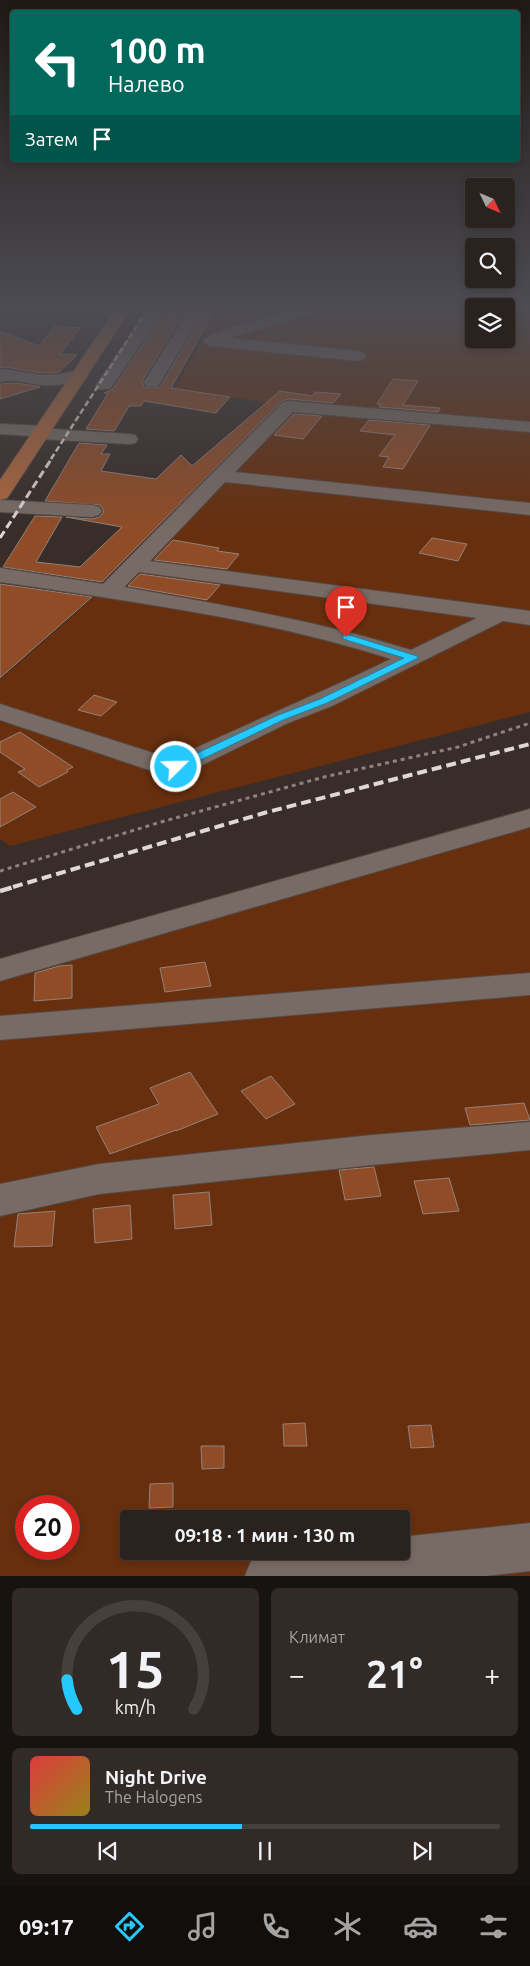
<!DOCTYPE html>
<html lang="ru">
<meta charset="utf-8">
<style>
:root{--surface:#2a221e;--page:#322a27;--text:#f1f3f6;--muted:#a5a4a4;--line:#463f3c;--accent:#26c9fe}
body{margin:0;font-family:Ubuntu,sans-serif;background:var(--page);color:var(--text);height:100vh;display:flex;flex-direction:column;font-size:19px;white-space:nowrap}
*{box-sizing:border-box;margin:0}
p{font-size:16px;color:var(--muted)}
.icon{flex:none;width:28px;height:28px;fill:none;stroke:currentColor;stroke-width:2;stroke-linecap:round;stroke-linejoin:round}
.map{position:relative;height:1576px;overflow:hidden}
.side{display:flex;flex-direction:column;gap:12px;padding:12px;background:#171310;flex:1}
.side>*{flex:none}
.banner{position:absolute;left:10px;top:10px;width:510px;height:152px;border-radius:5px;box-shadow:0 2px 8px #0003,0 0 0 1px var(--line);background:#00695c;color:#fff;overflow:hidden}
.needle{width:32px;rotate:134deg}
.buttons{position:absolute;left:465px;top:178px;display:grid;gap:10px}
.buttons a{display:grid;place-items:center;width:50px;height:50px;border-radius:5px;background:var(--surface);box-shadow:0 2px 8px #0003,0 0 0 1px var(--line);font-size:25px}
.speed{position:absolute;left:15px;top:1495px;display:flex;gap:10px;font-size:25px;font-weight:700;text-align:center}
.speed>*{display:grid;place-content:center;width:65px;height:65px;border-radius:50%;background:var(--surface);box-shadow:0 2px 8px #0003,0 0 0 1px var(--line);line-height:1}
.speed .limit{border:8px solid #d22;background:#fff;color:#111}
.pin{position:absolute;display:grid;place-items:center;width:42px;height:42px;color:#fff;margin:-51px -21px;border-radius:50% 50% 50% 0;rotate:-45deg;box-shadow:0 0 5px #0007}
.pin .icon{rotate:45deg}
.me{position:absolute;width:55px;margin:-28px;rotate:67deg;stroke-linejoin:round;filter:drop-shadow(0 0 4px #0008)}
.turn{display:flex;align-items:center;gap:18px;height:105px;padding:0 15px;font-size:22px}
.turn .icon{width:65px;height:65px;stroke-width:2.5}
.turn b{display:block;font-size:35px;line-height:42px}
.then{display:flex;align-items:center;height:48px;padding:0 15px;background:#0003;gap:10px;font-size:19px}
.big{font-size:38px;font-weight:700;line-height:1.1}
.side .card{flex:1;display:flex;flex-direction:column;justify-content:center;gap:8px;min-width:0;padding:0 18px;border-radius:8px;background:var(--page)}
.side .dial{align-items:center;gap:0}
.dial svg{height:130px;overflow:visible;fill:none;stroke:var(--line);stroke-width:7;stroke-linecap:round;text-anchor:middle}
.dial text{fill:var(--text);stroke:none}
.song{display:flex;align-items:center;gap:15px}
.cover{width:60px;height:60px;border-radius:8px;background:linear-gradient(135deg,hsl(0 70% 55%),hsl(50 70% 35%))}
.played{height:5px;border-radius:2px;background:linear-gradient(90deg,var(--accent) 45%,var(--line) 45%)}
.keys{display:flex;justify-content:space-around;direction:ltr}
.heat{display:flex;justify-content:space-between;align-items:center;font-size:28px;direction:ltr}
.side .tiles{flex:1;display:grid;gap:12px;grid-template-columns:1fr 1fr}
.card:last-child{grid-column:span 2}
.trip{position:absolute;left:120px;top:1510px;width:290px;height:50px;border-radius:5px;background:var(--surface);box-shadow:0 2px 8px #0003,0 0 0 1px var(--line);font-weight:700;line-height:50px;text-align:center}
.dock{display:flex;height:80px;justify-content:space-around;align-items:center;background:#110e0c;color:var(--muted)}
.dock .icon{width:35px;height:35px}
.dock .selected{color:var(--accent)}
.dock b{font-size:22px;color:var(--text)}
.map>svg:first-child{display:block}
.green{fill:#672f0e;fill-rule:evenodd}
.building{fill:#904c27;stroke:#91837d}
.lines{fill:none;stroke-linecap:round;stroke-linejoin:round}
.minor-casing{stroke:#534945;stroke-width:2}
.major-casing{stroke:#534945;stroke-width:2}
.path{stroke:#8c827e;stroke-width:3;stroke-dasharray:4 4;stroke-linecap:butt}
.minor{fill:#786b65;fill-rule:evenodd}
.major{fill:#ad663c;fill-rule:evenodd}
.rail-far3{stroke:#e0d8d5;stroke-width:2.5;stroke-dasharray:6 3;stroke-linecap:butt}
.rail-far2{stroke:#e0d8d5;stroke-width:3;stroke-dasharray:8 4;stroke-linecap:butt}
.rail-far1{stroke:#e0d8d5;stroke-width:4;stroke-dasharray:10 5;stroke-linecap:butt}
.rail{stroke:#e0d8d5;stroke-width:4.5;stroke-dasharray:12 6;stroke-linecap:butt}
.route{fill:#26c9fe;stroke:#1983a5}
</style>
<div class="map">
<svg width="530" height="1576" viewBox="0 0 530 1576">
<rect width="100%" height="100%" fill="#382d28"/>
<path class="green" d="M219 310H474V339H506V310H530V712L10 846 0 839V680L105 587 283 405 175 389Z
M530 813V1576H0V964ZM26 1506H69V1549H26ZM129 1519H401V1551H129Z"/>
<path class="building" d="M166 310H186L142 381 144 387H160L206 310H215L171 388 230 397 216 413 144 401 141 406H129L114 431 86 429 108 393H104L112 390Z
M55 326 80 328 60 354 77 355 59 372 42 373 5 367 0 368V331L39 346Z
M393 379 418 381 403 405 440 408 438 412 379 407 381 405 377 404Z
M16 383 37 386 40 387 0 399V384Z
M280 391 312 396 315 392 341 394 333 403 289 399 282 401 102 582 3 567 35 516 62 517 36 562 80 567 122 527 66 517 92 519 100 517 104 511 100 505 45 501 79 443 107 445 101 454H110L101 471 156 479 181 455 192 466Z
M294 414 322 416 303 439 274 435Z
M369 420 430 425 403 469 383 467 389 457 379 456 395 435 360 431Z
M432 538 467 544 458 561 419 553Z
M173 540 219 548 217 551 239 554 227 569 154 560Z
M140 574 220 585 207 600 128 586Z
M0 584 92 597 0 678Z
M94 695 117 702 101 716 78 710Z
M20 732 73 767 67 770 68 772 39 787 18 772 25 769 0 752V742Z
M13 792 36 807 0 827V799Z
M205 962 211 986 165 992 160 968Z
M72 965V998L34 1001 35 973 59 966Z
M190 1072 218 1114 176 1131V1130L110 1154 96 1127 159 1104 150 1088Z
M271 1076 295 1104 266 1119 241 1091Z
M524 1103 530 1120 470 1125 465 1108Z
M374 1167 381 1196 345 1200 339 1170Z
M449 1178 459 1211 423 1214 414 1181Z
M209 1192 212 1225 175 1229 173 1195Z
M130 1205 132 1239 95 1243 93 1209Z
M55 1211 52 1246 14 1247 18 1214Z
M305 1423 307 1446H284L283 1424Z
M431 1425 434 1447 411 1448 408 1426Z
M201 1446H224V1468L202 1469Z
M173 1483V1507L149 1508 150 1484Z"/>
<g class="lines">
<defs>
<path id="minor" d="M149 310H164L110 389H98L96 385Z
M189 310H204L158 386H146L144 382Z
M291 310H315L313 313 230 338 358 351 364 353 366 356 364 359 358 361 211 346 206 344 203 341C211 330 274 315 291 310Z
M5 369 42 375 61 374 80 370 86 372 88 375 86 378C72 383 58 386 43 385 28 384 14 378 0 382V370Z
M289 401 530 422V432L293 412 235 472 530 503V515L225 482 150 561 530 611V625L503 621 332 706 288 723 186 773 176 775 158 773 0 720V704L172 759C244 725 319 694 391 659 266 619 130 601 0 582V568L103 584 283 402ZM139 572 477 618 411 650C316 620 221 605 124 587Z
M0 424 43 426 51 429 129 434 135 435 138 439 135 443 129 444 40 439 32 436 0 434Z
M0 500 92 505 99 507 102 511 99 515 92 517 0 512Z
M530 809V827L0 981V959Z
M530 973V995L0 1040V1016Z
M530 1122V1150L372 1165 99 1194 0 1216V1184L99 1164 372 1135Z
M530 1523V1571L485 1576H245L252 1559 269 1552 401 1551V1537Z"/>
<path id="major" d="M115 310H130L10 494 7 498 0 500V480Z"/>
</defs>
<use href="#minor" class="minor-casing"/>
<use href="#major" class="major-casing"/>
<path class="path" d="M0 871 161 822 324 777 458 747 530 723"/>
<use href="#minor" class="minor"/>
<use href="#major" class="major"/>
<path class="rail-far3" d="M51 459 147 310"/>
<path class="rail-far2" d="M0 538 52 458"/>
<path class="rail-far1" d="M13 887 264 813 530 744"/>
<path class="rail" d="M0 891 17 886"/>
</g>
<linearGradient id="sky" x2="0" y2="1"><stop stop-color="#1f1916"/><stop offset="0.58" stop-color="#4d4c53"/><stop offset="1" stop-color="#4d4c53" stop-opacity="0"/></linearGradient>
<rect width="530" height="531" fill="url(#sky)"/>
<path class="route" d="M346 634 417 656 418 658 327 703 283 720 180 770H172L170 767 172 765 276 716 320 699 404 658 343 639V635Z"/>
</svg>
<div class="buttons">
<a><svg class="needle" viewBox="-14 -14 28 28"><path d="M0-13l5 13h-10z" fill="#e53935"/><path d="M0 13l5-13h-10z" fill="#a5a4a4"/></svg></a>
<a><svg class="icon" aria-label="search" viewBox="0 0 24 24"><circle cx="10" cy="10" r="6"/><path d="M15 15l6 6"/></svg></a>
<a><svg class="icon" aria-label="layers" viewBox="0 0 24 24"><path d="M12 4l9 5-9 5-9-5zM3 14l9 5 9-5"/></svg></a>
</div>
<div class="speed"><div class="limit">20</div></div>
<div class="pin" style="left:346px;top:637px;background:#d93025"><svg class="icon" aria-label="arrive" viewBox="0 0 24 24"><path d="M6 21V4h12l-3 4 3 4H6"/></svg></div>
<svg class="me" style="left:176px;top:767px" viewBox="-20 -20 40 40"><circle r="17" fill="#26c9fe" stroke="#fff" stroke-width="3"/><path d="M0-11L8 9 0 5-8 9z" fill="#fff"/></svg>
<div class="trip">09:18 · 1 мин · 130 m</div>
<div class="banner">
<div class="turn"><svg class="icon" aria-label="left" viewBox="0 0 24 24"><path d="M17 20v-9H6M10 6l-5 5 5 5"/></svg><div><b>100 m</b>Налево</div></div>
<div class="then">Затем<svg class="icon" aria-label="arrive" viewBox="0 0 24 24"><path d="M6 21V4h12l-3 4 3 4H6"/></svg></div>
</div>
</div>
<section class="side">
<div class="tiles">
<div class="card dial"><svg viewBox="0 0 100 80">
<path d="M14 69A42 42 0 1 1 86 69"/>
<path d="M14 69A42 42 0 0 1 8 51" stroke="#26c9fe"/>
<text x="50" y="56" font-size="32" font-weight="700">15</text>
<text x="50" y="72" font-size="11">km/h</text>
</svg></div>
<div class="card"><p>Климат</p>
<div class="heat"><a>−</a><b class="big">21°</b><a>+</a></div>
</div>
<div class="card">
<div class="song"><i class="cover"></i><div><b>Night Drive</b><p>The Halogens</p></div></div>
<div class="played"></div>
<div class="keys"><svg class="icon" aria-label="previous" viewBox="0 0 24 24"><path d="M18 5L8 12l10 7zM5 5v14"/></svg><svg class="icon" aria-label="pause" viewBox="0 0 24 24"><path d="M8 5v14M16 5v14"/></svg><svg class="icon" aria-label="next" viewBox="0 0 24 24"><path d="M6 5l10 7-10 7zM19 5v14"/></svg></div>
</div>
</div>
</section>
<nav class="dock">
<b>09:17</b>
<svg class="icon selected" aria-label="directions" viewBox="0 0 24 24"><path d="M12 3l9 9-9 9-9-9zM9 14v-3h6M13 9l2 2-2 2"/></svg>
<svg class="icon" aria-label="music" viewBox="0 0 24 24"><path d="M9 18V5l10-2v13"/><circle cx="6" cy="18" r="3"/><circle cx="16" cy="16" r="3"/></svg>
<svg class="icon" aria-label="phone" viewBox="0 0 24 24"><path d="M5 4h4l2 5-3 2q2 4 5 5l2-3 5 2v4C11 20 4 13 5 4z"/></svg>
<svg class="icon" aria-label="climate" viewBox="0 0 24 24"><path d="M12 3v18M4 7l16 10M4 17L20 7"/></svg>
<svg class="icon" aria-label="car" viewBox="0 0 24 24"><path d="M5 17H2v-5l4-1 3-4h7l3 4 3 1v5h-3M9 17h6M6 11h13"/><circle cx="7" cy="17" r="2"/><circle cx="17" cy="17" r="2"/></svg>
<svg class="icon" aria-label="filters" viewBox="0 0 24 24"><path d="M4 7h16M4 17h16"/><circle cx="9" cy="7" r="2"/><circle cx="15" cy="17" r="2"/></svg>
</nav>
